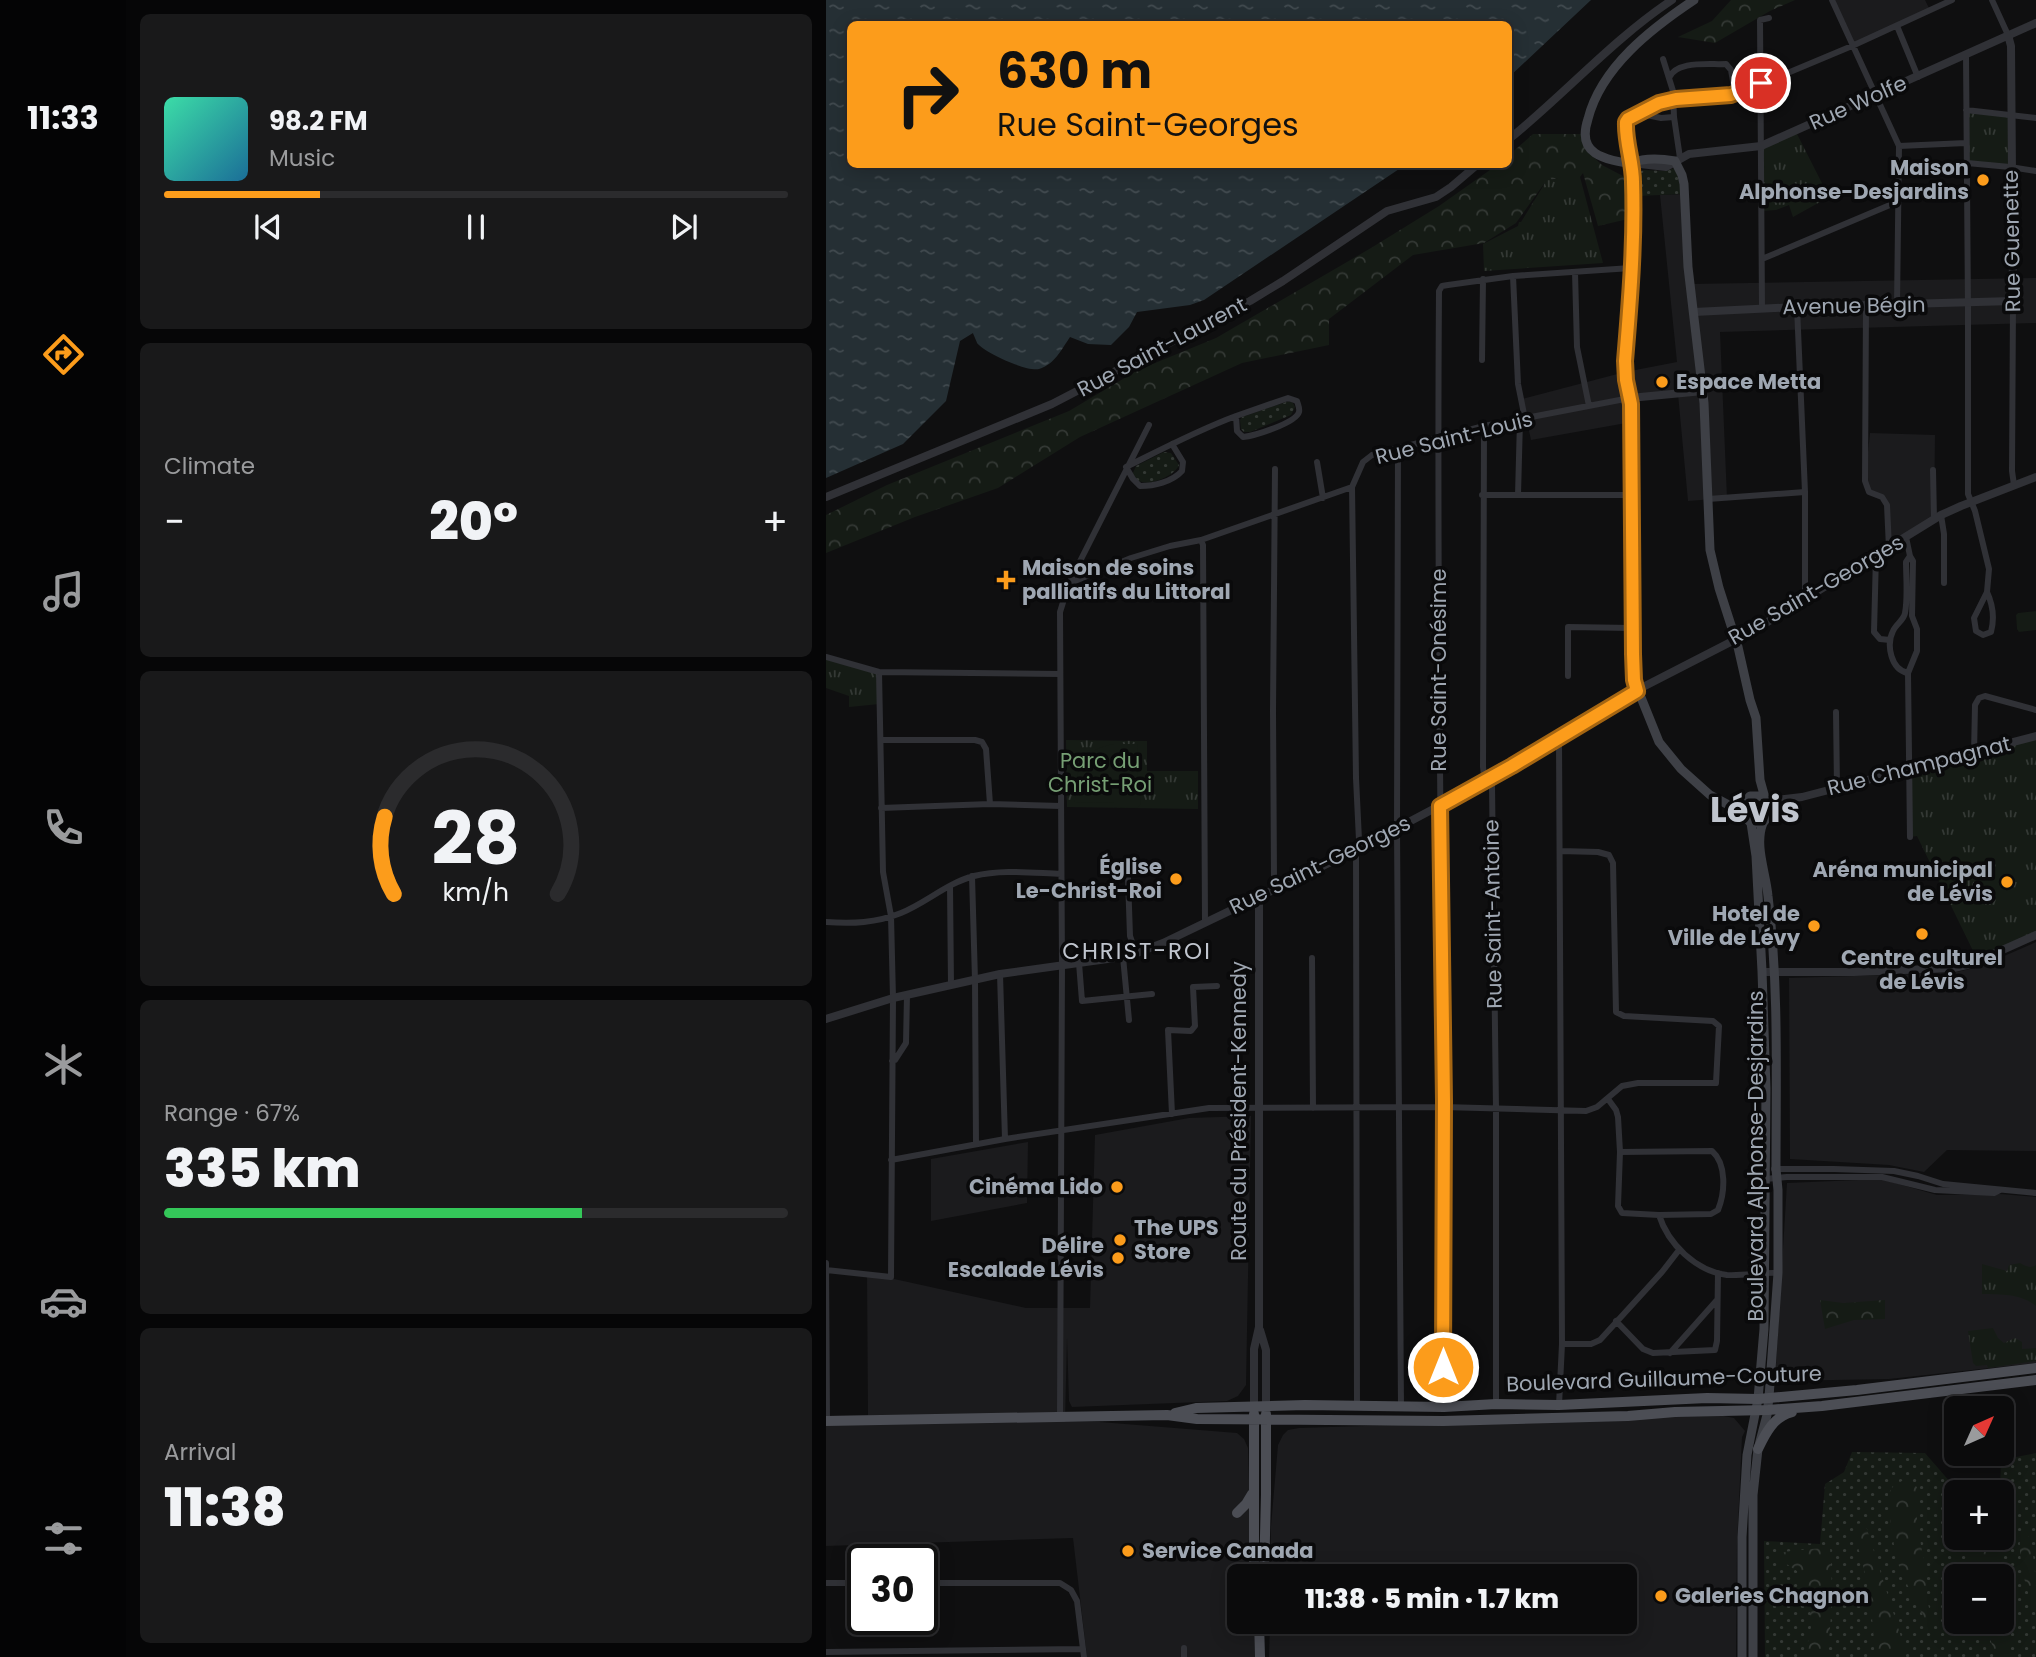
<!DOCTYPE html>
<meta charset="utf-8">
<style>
:root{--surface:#0b0b0c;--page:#19191a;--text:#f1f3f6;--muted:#9a9b9d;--line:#2b2b2d;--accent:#fc9c1b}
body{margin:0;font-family:Poppins,sans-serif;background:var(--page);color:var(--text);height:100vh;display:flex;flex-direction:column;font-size:26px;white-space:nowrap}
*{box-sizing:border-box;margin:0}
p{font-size:23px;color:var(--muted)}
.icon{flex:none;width:38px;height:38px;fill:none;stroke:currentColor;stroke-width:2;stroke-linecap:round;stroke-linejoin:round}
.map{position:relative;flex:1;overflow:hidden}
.drawer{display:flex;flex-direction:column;gap:14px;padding:14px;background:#060607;width:700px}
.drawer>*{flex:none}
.banner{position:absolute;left:21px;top:21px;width:665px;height:147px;border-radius:10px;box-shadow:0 4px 18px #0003,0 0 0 2px var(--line);background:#fc9c1b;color:#111;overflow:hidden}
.needle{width:46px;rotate:45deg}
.buttons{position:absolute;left:1118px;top:1396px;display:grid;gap:14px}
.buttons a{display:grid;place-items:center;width:70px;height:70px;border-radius:10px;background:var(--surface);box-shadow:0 4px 18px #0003,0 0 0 2px var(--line);font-size:35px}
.speed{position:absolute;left:21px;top:1544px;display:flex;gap:14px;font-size:35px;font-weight:700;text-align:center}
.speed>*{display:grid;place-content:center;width:91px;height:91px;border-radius:50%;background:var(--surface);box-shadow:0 4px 18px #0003,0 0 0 2px var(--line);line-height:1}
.speed .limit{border:4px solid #111;border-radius:10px;background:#fff;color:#111}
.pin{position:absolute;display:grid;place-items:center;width:60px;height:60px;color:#fff;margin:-30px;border:4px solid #fff;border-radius:50%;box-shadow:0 2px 7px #0007}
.me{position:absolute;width:77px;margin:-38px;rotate:0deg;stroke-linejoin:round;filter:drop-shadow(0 0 5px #0008)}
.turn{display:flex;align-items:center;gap:24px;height:147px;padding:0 35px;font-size:32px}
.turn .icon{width:91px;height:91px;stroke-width:2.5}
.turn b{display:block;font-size:49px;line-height:60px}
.big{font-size:52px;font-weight:800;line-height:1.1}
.drawer .tile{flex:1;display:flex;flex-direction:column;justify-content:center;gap:10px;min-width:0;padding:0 24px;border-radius:10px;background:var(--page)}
.drawer .dial{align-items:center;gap:0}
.dial svg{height:182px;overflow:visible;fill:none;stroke:var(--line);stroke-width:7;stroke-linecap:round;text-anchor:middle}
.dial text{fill:var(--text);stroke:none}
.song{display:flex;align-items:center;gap:21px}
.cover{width:84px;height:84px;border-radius:10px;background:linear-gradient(135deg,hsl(160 70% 55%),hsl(200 70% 35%))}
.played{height:7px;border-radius:4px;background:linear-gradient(90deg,var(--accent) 25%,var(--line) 25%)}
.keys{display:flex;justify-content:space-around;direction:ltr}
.heat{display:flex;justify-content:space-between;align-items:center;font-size:38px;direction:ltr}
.charge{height:10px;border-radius:5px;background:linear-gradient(90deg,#34c759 67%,var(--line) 0)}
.trip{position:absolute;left:401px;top:1564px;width:410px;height:70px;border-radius:10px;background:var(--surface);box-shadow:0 4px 18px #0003,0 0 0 2px var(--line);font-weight:800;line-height:70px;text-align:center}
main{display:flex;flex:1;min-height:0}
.tabs{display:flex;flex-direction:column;width:126px;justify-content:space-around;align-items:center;background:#040405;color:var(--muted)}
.tabs .icon{width:49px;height:49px}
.tabs .active{color:var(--accent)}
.tabs b{font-size:32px;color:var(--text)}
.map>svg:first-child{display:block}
.built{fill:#1b1b1d}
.grass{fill:url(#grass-dots);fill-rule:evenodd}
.forest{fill:url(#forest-crowns)}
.park{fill:url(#park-tufts)}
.garden{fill:#151b15}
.water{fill:url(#water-ripples)}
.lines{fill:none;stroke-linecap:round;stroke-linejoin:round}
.minor{stroke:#303136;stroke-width:6}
.tertiary{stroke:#303136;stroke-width:8}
.secondary{stroke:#3e4046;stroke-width:9}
.primary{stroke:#4c4e55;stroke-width:10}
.route-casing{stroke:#a46512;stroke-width:18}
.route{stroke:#fc9c1b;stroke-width:12}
.poi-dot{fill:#fc9c1b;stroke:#0a0a0b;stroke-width:2.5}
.labels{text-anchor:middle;stroke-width:7;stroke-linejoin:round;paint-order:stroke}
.street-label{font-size:21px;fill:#9fa7b2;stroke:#0a0a0b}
.poi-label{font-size:21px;font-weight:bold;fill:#9fa7b2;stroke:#0a0a0b;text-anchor:end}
.park-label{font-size:21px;fill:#769f74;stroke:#0a0a0b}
.neighbourhood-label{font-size:23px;letter-spacing:2px;fill:#c0c5ce;stroke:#0a0a0b}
.town-label{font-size:35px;font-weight:bold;fill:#c0c5ce;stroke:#0a0a0b}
</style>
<main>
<nav class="tabs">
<b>11:33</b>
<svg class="icon active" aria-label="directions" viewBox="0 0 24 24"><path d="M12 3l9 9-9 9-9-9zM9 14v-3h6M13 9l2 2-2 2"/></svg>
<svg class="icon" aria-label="music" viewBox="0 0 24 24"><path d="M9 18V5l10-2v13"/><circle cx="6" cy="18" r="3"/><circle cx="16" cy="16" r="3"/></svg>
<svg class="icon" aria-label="phone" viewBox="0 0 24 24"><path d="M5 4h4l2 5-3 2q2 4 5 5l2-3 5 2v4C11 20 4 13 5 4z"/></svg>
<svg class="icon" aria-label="climate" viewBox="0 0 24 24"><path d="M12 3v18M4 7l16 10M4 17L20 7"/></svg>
<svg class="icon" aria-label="car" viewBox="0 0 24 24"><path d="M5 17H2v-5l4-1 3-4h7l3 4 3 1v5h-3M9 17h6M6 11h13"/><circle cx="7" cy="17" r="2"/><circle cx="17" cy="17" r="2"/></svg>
<svg class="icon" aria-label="filters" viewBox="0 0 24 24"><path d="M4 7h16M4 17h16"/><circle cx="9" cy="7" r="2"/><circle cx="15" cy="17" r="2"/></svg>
</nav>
<section class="drawer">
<div class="tile">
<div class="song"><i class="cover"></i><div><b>98.2 FM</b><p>Music</p></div></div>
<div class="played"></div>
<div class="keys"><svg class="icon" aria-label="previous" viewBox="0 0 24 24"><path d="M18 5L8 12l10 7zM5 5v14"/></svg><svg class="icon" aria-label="pause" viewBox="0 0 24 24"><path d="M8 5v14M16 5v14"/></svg><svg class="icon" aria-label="next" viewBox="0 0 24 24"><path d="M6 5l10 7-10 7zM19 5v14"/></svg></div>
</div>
<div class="tile"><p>Climate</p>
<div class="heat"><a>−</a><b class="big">20°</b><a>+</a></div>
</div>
<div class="tile dial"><svg viewBox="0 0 100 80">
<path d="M14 69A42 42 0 1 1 86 69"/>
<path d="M14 69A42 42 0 0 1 10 35" stroke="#fc9c1b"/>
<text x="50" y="56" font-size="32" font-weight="700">28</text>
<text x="50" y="72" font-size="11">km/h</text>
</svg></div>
<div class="tile"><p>Range · 67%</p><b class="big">335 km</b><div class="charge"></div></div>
<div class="tile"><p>Arrival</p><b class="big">11:38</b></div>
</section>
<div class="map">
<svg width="1210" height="1657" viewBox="0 0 1210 1657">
<defs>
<pattern id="grass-dots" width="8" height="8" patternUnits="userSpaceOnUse" patternTransform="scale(1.75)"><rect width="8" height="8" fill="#151b15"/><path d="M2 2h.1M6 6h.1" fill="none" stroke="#343935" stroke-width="1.8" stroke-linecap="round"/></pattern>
<pattern id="forest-crowns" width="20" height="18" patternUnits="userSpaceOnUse" patternTransform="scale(1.75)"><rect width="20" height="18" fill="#151b15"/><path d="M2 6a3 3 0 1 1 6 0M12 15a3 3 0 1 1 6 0" fill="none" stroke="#343935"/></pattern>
<pattern id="park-tufts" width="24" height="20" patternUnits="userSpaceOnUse" patternTransform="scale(1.75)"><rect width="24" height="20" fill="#151b15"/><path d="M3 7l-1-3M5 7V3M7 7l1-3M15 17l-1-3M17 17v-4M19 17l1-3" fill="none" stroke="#343935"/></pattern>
<pattern id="water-ripples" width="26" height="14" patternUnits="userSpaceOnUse" patternTransform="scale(1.75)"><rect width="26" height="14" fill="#252f34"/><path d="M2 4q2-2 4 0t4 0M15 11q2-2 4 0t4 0" fill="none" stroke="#414a4f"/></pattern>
</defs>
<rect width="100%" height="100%" fill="#0f0f10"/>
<path class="built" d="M1006 0H1099L1104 10 1026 46Z
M859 194 865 284 1210 278V323L894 332 901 498 862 501 852 394 805 399 806 422 705 440 696 399 799 372 851 362 834 195Z
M1044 433 1109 435 1108 519 1063 548 1059 500 1048 495 1039 481Z
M1210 942V1151L1121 1150 1098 1172 1063 1165 964 1159 963 978 1126 973 1153 967Z
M425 1116 420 1385 412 1396 401 1401 246 1407 243 1401 241 1338 239 1422H274L411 1433 418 1439 422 1448 426 1577H413V1622H428L429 1657H261L247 1538 0 1546V1416L42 1415 41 1273 200 1308H264L269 1135 363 1118Z
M202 1142 201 1203 105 1221V1159Z
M1055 1179 1111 1195 1174 1194 1210 1197V1363L1063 1379 949 1381 961 1183Z
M893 1415 908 1418 919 1431 916 1437 911 1545 910 1657H443L444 1622H798V1577H444L445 1526 452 1445 457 1435 462 1430 473 1428Z"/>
<path class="grass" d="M849 168 852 171 857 194 811 196 813 172 818 170 839 171Z
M463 401 467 403 469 407 465 415 424 432H418L415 429 414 420 416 417Z
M338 452 345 453 353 465C349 475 327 485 316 482 311 481 310 478 306 475L310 466Z
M1026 1452 1099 1453 1132 1491 1174 1489 1175 1460 1210 1453V1657H939L938 1541 994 1544 999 1484 1018 1472ZM1130 1493H1176V1538H1130ZM1130 1577H1176V1622H1130Z"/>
<path class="forest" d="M905 0H969L944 11 889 43 852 37 886 21Z
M707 134H756L761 151 776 165 797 176 803 183 802 219 772 226 757 173 720 181 690 223 658 243 587 255 503 319V345L416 363 254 437 172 488 89 517 0 553V515L61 485 243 411 312 370 390 338 545 248 613 206 671 165 682 164 683 155Z
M994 1300 1017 1303 1059 1300V1319L1028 1320 999 1329Z
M1080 1479 1091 1487V1523L1101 1578V1599L1106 1621 1103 1627 1085 1593 1070 1559 1063 1511 1062 1494 1068 1485Z
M1039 1523 1075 1637 1079 1657H1049C1047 1615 1042 1572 1027 1533L1030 1524Z
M1198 1526C1210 1549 1210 1583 1210 1611 1200 1595 1187 1541 1198 1526Z
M1137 1538H1164L1172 1577H1147Z
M1004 1547C1007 1585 1006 1619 1001 1657H979L986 1622 980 1591 971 1571 948 1556C958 1549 989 1550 1004 1547Z
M1176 1605 1185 1657H1169L1160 1622H1176Z"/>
<path class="park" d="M1140 110 1185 115 1184 167 1141 163Z
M971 134 1003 197 967 217 963 205 950 210 935 211V146Z
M751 170H754L757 173 754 177 777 263 658 271 657 244 692 226 693 222H695L719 183 718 178 724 177 726 180 749 173Z
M0 657 53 672V704L23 707V696L0 688Z
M1210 736V935L1152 961 1091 836 1084 837 1082 769Z
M240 740 321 741V771H372V809L241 807Z
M1194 1263C1200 1266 1204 1269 1210 1265V1306C1194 1293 1176 1295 1156 1294V1264L1181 1271 1183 1265Z
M1167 1328 1172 1338 1178 1343 1189 1338 1196 1342V1349L1210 1348V1361L1162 1368 1161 1365 1150 1366 1147 1363 1142 1331Z"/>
<path class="garden" d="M1210 611V630L1193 632 1191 629 1190 615 1192 613Z
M288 744H312L311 781 315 782 314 805 311 808 288 807V803L249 802C249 772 253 750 288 744Z"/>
<path class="water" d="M0 0H765L683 77 682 24H24V164L579 165 378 300 364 305 311 312 303 327 285 345 262 344 244 337C235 350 229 364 213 369 201 372 159 353 151 343 151 342 147 334 147 333L134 341 120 401 77 444 0 478Z"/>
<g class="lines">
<path class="minor" d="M1006 0 1073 146 1071 305
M1166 0 1182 35
M1071 26 1092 77
M1140 55 1142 309V494L1149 511 1163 569 1161 592 1148 618 1150 631 1157 635 1165 632C1169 617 1167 605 1161 592
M837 59 847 91 848 117 854 158
M843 78C850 60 883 65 900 64L905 70 909 93
M1140 110 1210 118
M816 114 835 118 848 117
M1073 146 1140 143
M806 163 800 122 802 119 833 103 847 100 905 95 923 89 1026 46 1126 0
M1141 163 1184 167 1210 171
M936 259 1071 202
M749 272 751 347 763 406
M687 276 692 384 699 419
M1187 301 1186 471 1188 485
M1040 305 1039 481 1043 492 1056 497 1061 505 1063 548
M971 307 979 492V590L981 597
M936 308 934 20 943 18
M656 360 657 279
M658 426 657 767 658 775 666 785 670 1109V1404
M346 444 357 462 356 471C346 482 328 486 314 486L307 479 300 467C336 449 372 430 410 416L411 431 417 437C428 436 470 423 473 412 474 408 472 405 471 401L462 398 410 416
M572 449 571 829 575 1407
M491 462 497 498
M449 469 447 711 448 878 451 888
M1107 470 1108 519
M656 495H806
M692 495 694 420
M882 499 979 492
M1115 515 1118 534V583
M1080 537 1084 556 1087 561 1086 616 1091 629V651L1082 673 1084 837
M375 540 377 545 379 921
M1050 555 1048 632 1054 639 1064 640
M244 583 305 558 344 546 375 540 526 487
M0 657 53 672 234 674
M1082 673C1065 670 1060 645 1067 631 1070 624 1078 620 1079 613 1082 598 1080 577 1080 562L1084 556
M742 676V627L806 628
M1010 712 1011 787
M55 740H149L156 742 160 749 164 804
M1148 754 1149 705 1153 698 1159 696 1210 710
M55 808 164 804 235 806
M146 876 149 980 150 1144
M302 878 304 936 310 953
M124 886 125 985
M0 922C26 924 50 923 75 913 100 903 121 883 148 876 176 869 207 873 235 874
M297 957 303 1020
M486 958 487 1108
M253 963 256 1001 326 994
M174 974 179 1139
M66 1061 69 1060 80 1043 81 995
M782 1099 790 1110 792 1117 794 1152 792 1206 796 1213 833 1215 885 1214 892 1210C899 1193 901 1164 886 1151L794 1152
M346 1114 342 1030 365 1031 369 1026 367 987 391 986
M65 1160 179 1139 383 1108 617 1107 760 1111 771 1107 796 1086 812 1083H890L893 1026 887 1021 798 1016 790 1012 787 863 783 855 772 852 734 851
M948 1169H1008L1068 1171 1092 1176 1117 1184 1210 1193
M939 1179 961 1177H1056L1109 1190 1168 1193 1174 1190
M833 1215C842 1244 870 1271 901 1275 918 1276 935 1272 952 1273
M0 1263 1 1421
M0 1270 65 1277 67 998 65 916 57 872 53 672
M790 1321 817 1349 827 1353 889 1350 891 1341 892 1273
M736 1344H765L774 1340 836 1272 853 1250
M844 1353 891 1300
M733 1405 736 1344 733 739
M531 1407 530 850 533 840 530 778 526 487 537 462 546 455 658 426 804 398
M618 1407C613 1303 619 1198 618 1093 614 826 611 558 613 291L616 286 622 285 687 276 805 268
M234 1417 236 966 234 612 243 583 323 425
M0 1583H37
M96 1583H234L245 1590 251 1601 258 1657
M358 1648V1657
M0 1652 257 1649"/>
<path class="tertiary" d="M682 140C738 95 786 40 846 0
M806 163 840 167 863 154 935 146 1210 23
M868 312 971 307 1187 301 1185 46 1182 35
M804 398 877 391
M0 497 226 404 424 301 457 281 561 211 610 197 625 187 652 164
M942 801 976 797 1210 736
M944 814 968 803
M937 972H1028L1128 968 1145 964 1210 935
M0 1019 67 998 174 974 303 956 337 943 530 850 662 780 817 687 930 629 1115 515 1135 506 1210 477
M434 1330 440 1350V1406
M428 1406V1349L433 1327V896"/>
<path class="secondary" d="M868 0C826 28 775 67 762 119 758 131 757 145 769 153 778 159 795 163 806 163 809 163 813 160 816 160 827 158 838 159 849 161L856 175 858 184 862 267 878 403 884 550 893 588 912 647 924 700 930 718 934 780 939 798
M806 163V247L799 361 806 422 808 680 833 742 855 769 884 795 910 809 925 823H937L944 814 942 801 934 796H924L918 803 917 815
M916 1657V1537L921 1455 932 1399 938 1329 940 1089 936 971 930 856 925 823
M927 1657V1495L932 1449 941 1415 943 1397 952 1273V1190L950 1169C950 1078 953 986 942 896 940 873 928 845 937 823"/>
<path class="primary" d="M349 1413 370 1408 479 1405 618 1407 670 1404 733 1405 881 1398 932 1399 1031 1390 1210 1368
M428 1414V1577
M0 1421 341 1415 371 1419 617 1421 802 1416 849 1412 942 1410 996 1406 1210 1380
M932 1449C939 1434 948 1416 966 1412
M411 1513 420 1504 426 1494
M438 1577 440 1494V1414
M433 1622 434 1657"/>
</g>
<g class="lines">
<defs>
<path id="route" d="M617 1367 618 1101 614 806 686 766 811 691 808 680 807 654 805 404 800 380 799 361C804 302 809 241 807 182 807 162 799 142 800 122L802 119 833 103 850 99 905 95 935 83"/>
</defs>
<use href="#route" class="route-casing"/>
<use href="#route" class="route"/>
</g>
<g class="poi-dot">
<circle cx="1157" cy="180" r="7"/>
<circle cx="836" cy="382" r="7"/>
<path d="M176.5 569.5h7v7h7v7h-7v7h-7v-7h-7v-7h7z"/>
<circle cx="350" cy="879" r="7"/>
<circle cx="1181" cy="882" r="7"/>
<circle cx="988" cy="926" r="7"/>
<circle cx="1096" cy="934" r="7"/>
<circle cx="291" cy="1187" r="7"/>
<circle cx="294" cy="1240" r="7"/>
<circle cx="292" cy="1258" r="7"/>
<circle cx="302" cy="1551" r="7"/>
<circle cx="835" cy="1596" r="7"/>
</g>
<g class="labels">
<g class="street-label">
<text transform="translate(1032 103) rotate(-24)" y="7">Rue Wolfe</text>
<text transform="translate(1186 241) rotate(-91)" y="7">Rue Guenette</text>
<text transform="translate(1028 306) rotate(-1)" y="7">Avenue Bégin</text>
<text transform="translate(336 347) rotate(-28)" y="7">Rue Saint-Laurent</text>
<text transform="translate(628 438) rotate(-14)" y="7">Rue Saint-Louis</text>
<text transform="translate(990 590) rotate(-30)" y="7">Rue Saint-Georges</text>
<text transform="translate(613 670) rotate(-90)" y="7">Rue Saint-Onésime</text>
<text transform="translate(1093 766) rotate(-14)" y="7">Rue Champagnat</text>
<text transform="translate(494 865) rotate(-26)" y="7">Rue Saint-Georges</text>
<text transform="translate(667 914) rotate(-91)" y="7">Rue Saint-Antoine</text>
<text transform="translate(413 1111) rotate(-90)" y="7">Route du Président-Kennedy</text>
<text transform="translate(930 1156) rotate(-90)" y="7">Boulevard Alphonse-Desjardins</text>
<text transform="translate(838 1379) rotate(-2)" y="7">Boulevard Guillaume-Couture</text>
</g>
<g class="poi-label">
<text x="1143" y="175">Maison<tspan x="1143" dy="24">Alphonse-Desjardins</tspan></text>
<text x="850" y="389" text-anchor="start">Espace Metta</text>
<text x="196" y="575" text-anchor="start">Maison de soins<tspan x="196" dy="24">palliatifs du Littoral</tspan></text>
<text x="336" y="874">Église<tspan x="336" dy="24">Le-Christ-Roi</tspan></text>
<text x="1167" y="877">Aréna municipal<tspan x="1167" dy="24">de Lévis</tspan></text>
<text x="974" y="921">Hotel de<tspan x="974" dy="24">Ville de Lévy</tspan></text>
<text x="1096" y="965" text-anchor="middle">Centre culturel<tspan x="1096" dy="24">de Lévis</tspan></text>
<text x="277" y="1194">Cinéma Lido</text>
<text x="308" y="1235" text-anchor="start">The UPS<tspan x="308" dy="24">Store</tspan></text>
<text x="278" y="1253">Délire<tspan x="278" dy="24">Escalade Lévis</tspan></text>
<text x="316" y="1558" text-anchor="start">Service Canada</text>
<text x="849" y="1603" text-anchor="start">Galeries Chagnon</text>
</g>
<g class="park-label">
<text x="274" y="768">Parc du<tspan x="274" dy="24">Christ-Roi</tspan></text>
</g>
<g class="neighbourhood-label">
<text x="311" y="959">CHRIST-ROI</text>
</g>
<g class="town-label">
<text x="929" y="822">Lévis</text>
</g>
</g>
</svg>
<div class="buttons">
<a><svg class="needle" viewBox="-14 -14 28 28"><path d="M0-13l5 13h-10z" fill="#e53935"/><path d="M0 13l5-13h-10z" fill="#9a9b9d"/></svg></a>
<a>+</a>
<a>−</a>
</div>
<div class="speed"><div class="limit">30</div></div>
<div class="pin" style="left:935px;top:83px;background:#d93025"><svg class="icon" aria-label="arrive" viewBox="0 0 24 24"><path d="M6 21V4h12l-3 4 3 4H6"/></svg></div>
<svg class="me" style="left:617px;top:1367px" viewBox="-20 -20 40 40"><circle r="17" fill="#fc9c1b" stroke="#fff" stroke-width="3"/><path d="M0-11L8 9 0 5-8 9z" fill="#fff"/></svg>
<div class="trip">11:38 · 5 min · 1.7 km</div>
<div class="banner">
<div class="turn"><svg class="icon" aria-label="right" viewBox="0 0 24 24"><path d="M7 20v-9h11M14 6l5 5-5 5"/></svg><div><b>630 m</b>Rue Saint-Georges</div></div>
</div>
</div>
</main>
